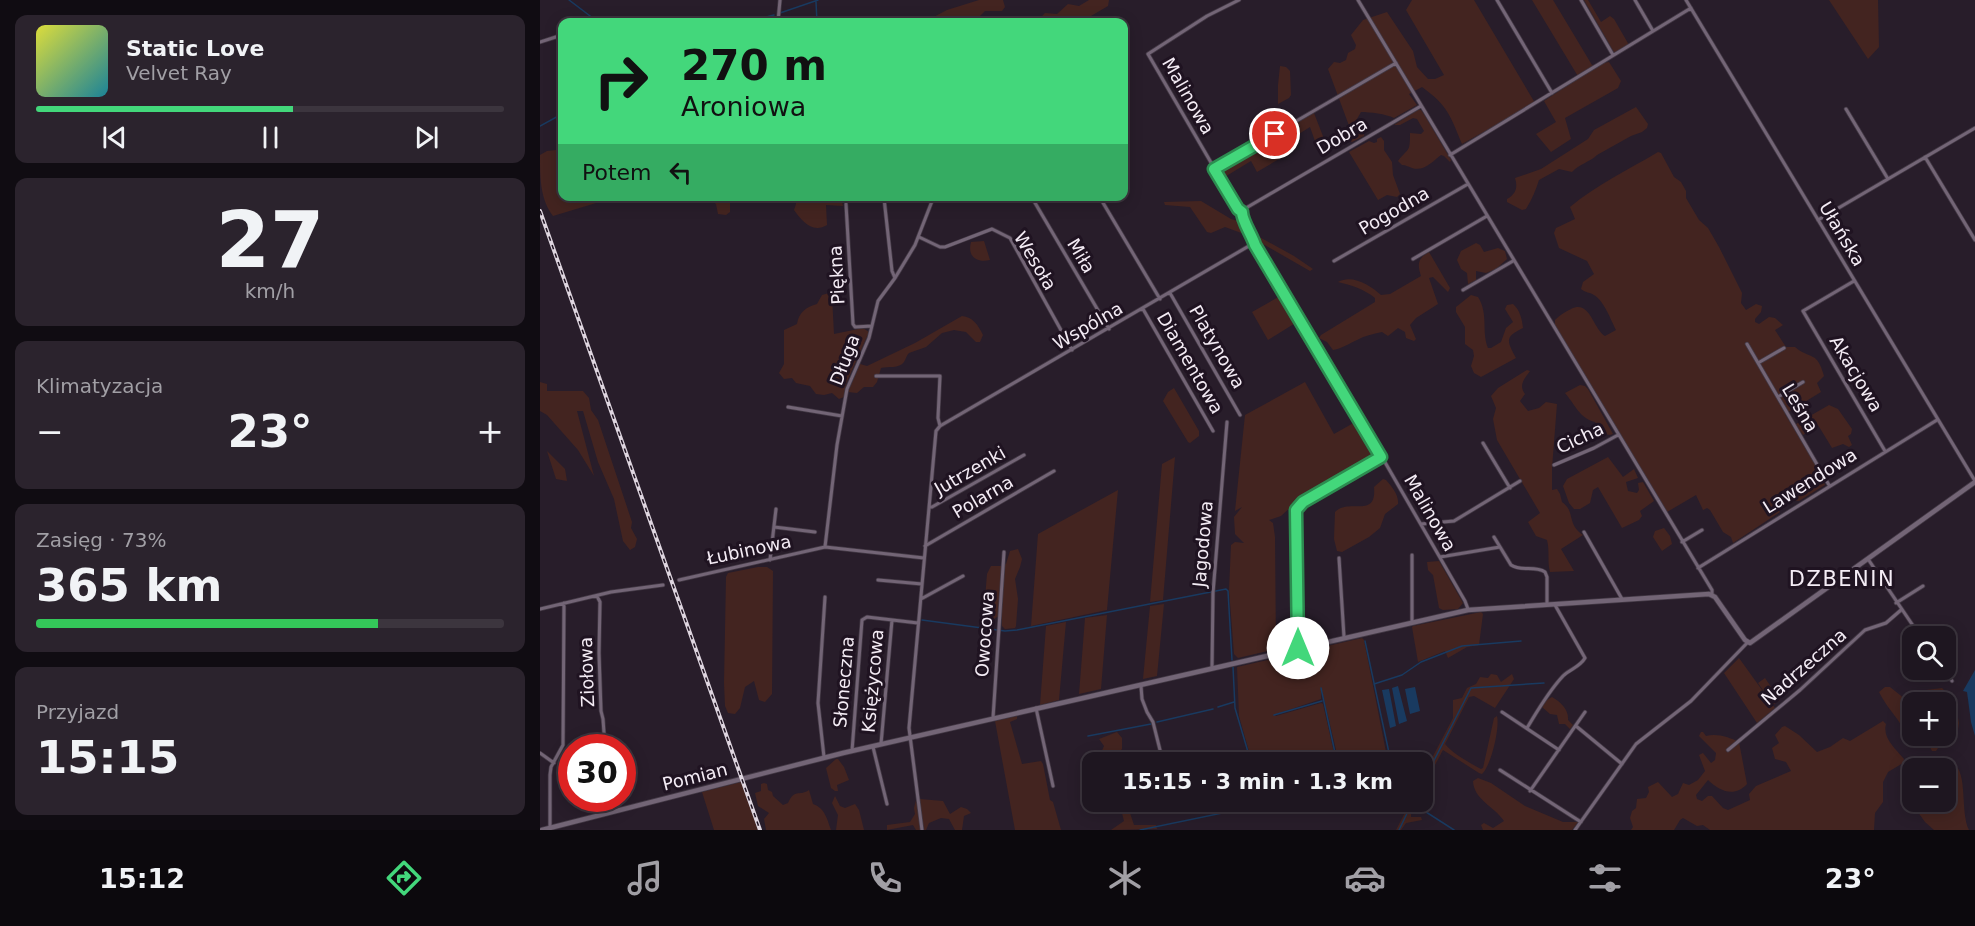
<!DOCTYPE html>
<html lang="pl">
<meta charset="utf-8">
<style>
:root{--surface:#1e1620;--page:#2b232d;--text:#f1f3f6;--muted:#a19fa5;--line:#3c353e;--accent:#43d77b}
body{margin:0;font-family:"DejaVu Sans",sans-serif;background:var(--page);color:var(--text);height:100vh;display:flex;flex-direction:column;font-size:22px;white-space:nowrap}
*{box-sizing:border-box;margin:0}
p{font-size:20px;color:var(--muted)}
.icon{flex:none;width:33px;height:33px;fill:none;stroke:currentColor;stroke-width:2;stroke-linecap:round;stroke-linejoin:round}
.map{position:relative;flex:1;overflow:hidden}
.sheet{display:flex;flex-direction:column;gap:15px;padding:15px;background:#100c12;width:540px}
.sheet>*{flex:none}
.top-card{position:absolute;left:18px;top:18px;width:570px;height:183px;border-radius:12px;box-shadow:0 3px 15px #0003,0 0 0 2px var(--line);background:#43d77b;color:#111;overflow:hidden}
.buttons{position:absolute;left:1362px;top:626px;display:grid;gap:12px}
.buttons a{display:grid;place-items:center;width:54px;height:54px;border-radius:12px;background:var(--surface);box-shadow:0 3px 15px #0003,0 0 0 2px var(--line);font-size:30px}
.speed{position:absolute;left:18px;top:734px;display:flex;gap:12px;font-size:30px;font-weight:700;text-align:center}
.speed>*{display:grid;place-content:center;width:78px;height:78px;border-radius:50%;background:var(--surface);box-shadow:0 3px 15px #0003,0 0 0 2px var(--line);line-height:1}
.speed .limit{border:9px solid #d22;background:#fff;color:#111}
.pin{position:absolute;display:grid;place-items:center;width:51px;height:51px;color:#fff;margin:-26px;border:3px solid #fff;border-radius:50%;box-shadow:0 2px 6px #0007}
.me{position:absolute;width:66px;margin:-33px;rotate:0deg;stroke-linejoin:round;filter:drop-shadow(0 0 4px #0008)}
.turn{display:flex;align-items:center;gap:21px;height:126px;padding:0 24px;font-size:27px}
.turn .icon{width:78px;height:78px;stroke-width:2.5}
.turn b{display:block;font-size:42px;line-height:51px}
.then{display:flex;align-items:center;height:57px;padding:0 24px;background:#0003;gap:12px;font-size:22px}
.big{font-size:45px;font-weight:700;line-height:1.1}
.sheet .card{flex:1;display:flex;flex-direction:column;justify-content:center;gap:9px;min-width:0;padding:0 21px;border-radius:12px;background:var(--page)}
.sheet .dial{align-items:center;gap:0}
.dial b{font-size:78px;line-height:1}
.song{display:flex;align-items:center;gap:18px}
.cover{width:72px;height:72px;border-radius:9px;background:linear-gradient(135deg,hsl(60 70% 55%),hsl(190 70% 35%))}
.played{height:6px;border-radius:3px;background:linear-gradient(90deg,var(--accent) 55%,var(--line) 55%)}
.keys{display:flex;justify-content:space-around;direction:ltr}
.heat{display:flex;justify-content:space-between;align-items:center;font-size:33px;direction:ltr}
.charge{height:9px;border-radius:4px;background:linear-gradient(90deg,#34c759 73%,var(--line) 0)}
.trip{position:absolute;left:542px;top:752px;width:351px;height:60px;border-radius:12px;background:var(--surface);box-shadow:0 3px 15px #0003,0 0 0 2px var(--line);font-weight:700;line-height:60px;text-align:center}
.dock{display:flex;height:96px;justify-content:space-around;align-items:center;background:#0c090d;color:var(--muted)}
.dock .icon{width:42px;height:42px}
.dock .active{color:var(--accent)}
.dock b{font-size:27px;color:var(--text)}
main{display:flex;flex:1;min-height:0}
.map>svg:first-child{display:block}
.green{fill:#432420;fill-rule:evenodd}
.water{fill:#193a60}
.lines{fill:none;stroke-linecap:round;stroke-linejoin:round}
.stream{stroke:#193a60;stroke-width:1.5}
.street-casing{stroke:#433945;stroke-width:4.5}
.secondary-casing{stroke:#433945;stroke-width:6}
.street{stroke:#736576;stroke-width:3}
.secondary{stroke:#736576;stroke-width:4.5}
.rail-casing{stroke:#ded5df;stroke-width:4}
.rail{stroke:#1f1321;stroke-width:1.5;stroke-dasharray:4.5;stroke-linecap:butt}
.route-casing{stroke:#2c8c50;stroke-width:15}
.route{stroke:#43d77b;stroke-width:10}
.labels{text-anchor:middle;stroke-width:6;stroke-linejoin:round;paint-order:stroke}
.street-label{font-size:18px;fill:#f4ecf5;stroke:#1f1321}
.quarter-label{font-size:21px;letter-spacing:1.5px;fill:#f4ecf5;stroke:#1f1321}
</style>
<main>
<section class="sheet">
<div class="card">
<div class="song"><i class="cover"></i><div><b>Static Love</b><p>Velvet Ray</p></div></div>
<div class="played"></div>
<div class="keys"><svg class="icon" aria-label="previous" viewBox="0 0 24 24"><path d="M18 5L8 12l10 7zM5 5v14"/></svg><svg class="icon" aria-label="pause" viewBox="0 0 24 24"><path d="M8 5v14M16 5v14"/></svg><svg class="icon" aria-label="next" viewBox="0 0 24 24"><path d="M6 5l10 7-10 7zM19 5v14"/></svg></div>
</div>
<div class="card dial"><b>27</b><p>km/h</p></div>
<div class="card"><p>Klimatyzacja</p>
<div class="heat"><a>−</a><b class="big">23°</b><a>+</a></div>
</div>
<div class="card"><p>Zasięg · 73%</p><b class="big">365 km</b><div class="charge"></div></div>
<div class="card"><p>Przyjazd</p><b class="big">15:15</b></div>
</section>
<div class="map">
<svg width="1435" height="830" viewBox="0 0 1435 830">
<rect width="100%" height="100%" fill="#281d2a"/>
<path class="green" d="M439 0H463L465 7 462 11H445L434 22H384L407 10Z
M549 0H569L568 6 551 16 539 18 535 22H500V18L505 13 517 14 528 4 539 6Z
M872 0H934L995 103 922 144C910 115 908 106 882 87L869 94 877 105 854 118C846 114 830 112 821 112L817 119 818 123 824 128V136L812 142 809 140 808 135 811 131 788 69 794 62 800 63 806 60 808 53 815 49 816 45 811 35 823 20 847 12 873 51 877 67 888 79H895L904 75 866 10Z
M992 0H1013L1052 65 1069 62 1081 81 1078 88 1025 118 1031 139 1011 152 996 134 1016 122 1004 101 1039 78Z
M1044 0H1048L1061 22 1070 16 1074 19 1089 45 1075 54Z
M1289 0H1338L1339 47 1328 59Z
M740 66 746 67 750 71 751 95 749 98 738 104V85Z
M1096 107 1108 124 1107 128 1102 132 1091 136 1057 155C1050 162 1039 164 1032 172L1019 169 999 180C996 190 992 199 986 209L982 210 967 202V199C976 194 978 187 975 178L1001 169 1048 139 1054 130Z
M878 110H881L885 116 911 160 910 162 904 156 901 155C893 161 884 172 872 168 869 167 866 165 862 165L858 161C869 147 870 153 870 133L881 134 884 131 877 119 873 118 860 125H854Z
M774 113 786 144H776L770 127 746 142 751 152 717 172 711 161 683 178 680 168Z
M841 137 844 141V150L852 162 853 175 860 194 857 197 847 195 838 200 809 152 829 141 834 143 837 142V139Z
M16 150 22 153V196L76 197 13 216C0 199 0 177 0 155L7 151Z
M1118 152 1121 153 1134 177 1141 182 1146 191V198L1159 220 1168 228 1179 247 1202 293 1201 303 1206 310 1216 304 1222 306 1221 312 1215 319V322L1219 324 1229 317 1235 318 1243 325 1235 330 1246 347H1255C1270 360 1277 350 1284 376L1277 383 1281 392 1245 414 1278 469 1285 485 1259 501 1243 499 1235 506 1240 512 1193 543 1191 537 1183 532 1170 510 1167 508 1163 510 1156 495 1127 512 1015 326V320C1020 315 1025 312 1031 309 1050 299 1053 329 1065 336L1076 330C1071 320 1064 301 1054 295 1049 292 1046 293 1041 289L1043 282 1054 274 1047 261 1019 248 1014 233 1016 228 1035 219 1030 207C1056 185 1088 170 1118 152Z
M167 197H190V212L186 215 178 214 176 204Z
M255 197H289L291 202 301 197 303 206 286 205 287 225C272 234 261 220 254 210L256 204Z
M661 201 691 219 701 222 707 230 704 234 685 227 671 233 667 232 650 207 625 205 624 202Z
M714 234 754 256 773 269 770 271 716 240Z
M444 241 450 260C437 263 427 257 431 242Z
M936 243 940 245 944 252 958 248 965 251 967 259 956 269 946 273 936 271V280L928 284 927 273 921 269 917 260 921 251Z
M889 252 910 288 908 292 893 277 889 278 898 304 876 318 870 325 876 339 874 341 866 338 865 332 858 328 848 336 842 332C833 334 824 336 817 340 808 344 803 348 793 350L787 342 779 338 781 335 835 302V298C824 289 811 285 798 282 812 274 830 285 841 295L850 294 881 276C877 264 878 258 889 252Z
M289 293 292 296 294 334 323 328 329 332 306 384 304 397 299 399 292 393 284 395 276 394 270 386 256 383 252 378 244 379 239 373 244 364V330L257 324C259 312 266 307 277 304L282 295Z
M742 295 744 296 758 320 757 322 728 340 712 312Z
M931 295 938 297C949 315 941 330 948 348H951L961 342 966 328 973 322 965 309 967 305 973 304C980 310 982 319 983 328 964 337 967 341 976 358L941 377 934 373 931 366 934 356 933 350 925 344V327L916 312V307Z
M422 316C433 317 438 325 443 335L440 342H436L426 332 414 330 402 333 386 347 369 353C366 356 366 359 364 362 359 369 348 366 341 368L337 382 333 387H324L317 393 308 392 320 364 327 366 375 343Z
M987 370 990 371C985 378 978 385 985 394L980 401 988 411 999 408 1006 402 1017 404 1012 468V490L1017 489 1020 494 1022 502C1036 512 1026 523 1043 535L1021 549 1034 571 1010 572C1007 561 1010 552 1007 540L996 536 988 522 1000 513 957 440 953 419 956 408 951 396 958 388Z
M0 382 7 384V391H43L49 398 51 410 58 420 92 522 91 528 97 539 95 547 90 550 83 541 74 499 58 462 43 411H37L54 476 38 450 7 415 0 411Z
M765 382 794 434 817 421 836 457 754 504 741 516 729 520 733 523 735 537 736 649 698 658 694 654 689 590 691 545 695 542 704 543 695 534 694 517 702 507 695 511 705 415Z
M1040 385 1045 386 1048 389 1073 434 1070 435 1065 434 1055 422C1040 419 1034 403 1025 393Z
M634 388 659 431V436L650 443 648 442 623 401 628 392Z
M1289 405 1298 409 1312 429 1311 434 1308 436 1312 445 1309 447 1303 444 1292 448 1278 425 1263 435 1256 426V424Z
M7 451 25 469 27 481 16 479Z
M635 457 623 600 610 602 622 464Z
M1068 457 1083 477 1094 469 1098 478 1086 482 1088 491 1097 493 1099 490 1098 483 1103 482 1114 501 1100 511 1102 516 1099 520 1082 528 1058 487 1053 490 1050 503 1040 509H1034L1029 503 1023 486 1027 479Z
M843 479 846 480C852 487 859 495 858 504L845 514 840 528 829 537 802 552 797 551 794 539 795 512C809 497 837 520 834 487Z
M578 490 567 610 491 626 498 534Z
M1124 528 1130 536 1132 544 1122 551 1113 537 1115 531Z
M478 549 482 559 480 567 475 579 478 599 476 626 475 628 465 629 462 626V617L460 615 450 622 443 623 447 574 451 566H462L466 564 470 551Z
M899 561 923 603 918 609 903 610 899 608 893 575 888 570 887 562Z
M218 567H227L233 571 232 694 225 702 219 700 214 681 205 687 200 708 195 714 188 713 185 706 184 683 186 577 188 573Z
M624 604 617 676 603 679 610 606Z
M941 612 943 614 939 645 927 647 908 658 905 651 878 662 872 627 873 626Z
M567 615 561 689 539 694 545 618Z
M526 622 519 700 500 705 506 626Z
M822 638 824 640 848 762H799L781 687V699L734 715 736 716 781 703 783 704 796 762H712L699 716 697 667Z
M1199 658 1235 708 1217 723 1184 673Z
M951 674 957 675 961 682 972 674 974 679 955 708 934 696 929 697 905 744C913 754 930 763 941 769L943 768 954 718 957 716C960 728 951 766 942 774L939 773 903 750 895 765 890 766 891 760 913 718V700L922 698 927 688 936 684 940 677 948 678Z
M1225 678 1240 700 1233 705 1218 683Z
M1345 687H1350L1365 699 1386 690 1402 688 1415 701 1419 723 1417 737 1413 740 1410 738 1404 739 1396 751H1392L1390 747 1376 739 1372 746 1369 745C1364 721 1350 714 1339 692ZM1372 702H1406V735H1372Z
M1012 697C1021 702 1029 710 1028 720L1033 725 1030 729 1025 724H1019L1017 715 1010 714 1002 707 1007 700Z
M477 716V719L470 722 482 764 501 761 503 764 510 800 513 802 521 830H475L455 721Z
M1343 721 1346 724C1342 738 1356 749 1364 759L1363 763 1348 772 1343 782V802L1335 813 1334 830H1170L1163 825 1157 826 1143 818 1140 820 1134 830H1091L1093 827 1090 818 1092 811 1096 808 1097 799 1106 798 1109 792 1108 787 1118 782 1132 797 1138 794 1143 783 1149 785 1158 780 1165 771 1159 755 1163 753 1171 763 1175 760 1176 753 1159 736 1161 732H1163L1166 736C1177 733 1189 737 1199 742L1207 784C1194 798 1180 791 1168 780L1156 795 1157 799 1162 801 1168 796H1172L1183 808 1188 810 1210 800 1209 794 1216 786 1251 771 1246 762 1235 759 1232 748 1239 743 1235 735 1242 727 1245 726 1259 735 1277 752 1290 747 1303 738 1310 741Z
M577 732 582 738V749L575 757 577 762H561V753L564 746 559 739Z
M296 759H298L304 767 309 780 297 785 298 791H295L291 788 286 768Z
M1414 764C1428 774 1420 812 1429 830H1394L1385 822 1375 808 1367 812 1369 805 1366 798 1372 791V801H1406V772Z
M938 778 951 783 985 806 1023 822H1038L1032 830H943L941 825 944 823 953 828 964 821C954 806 934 800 933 781Z
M201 782 218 830H174L162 792Z
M224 783 227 784 228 790 232 792 233 796 243 805 248 803C255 788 258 797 269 790L273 804C285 808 287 819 291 830H226L224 819 229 813 218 806 215 793 221 791V784Z
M295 796 300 806 305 808 315 804 319 810 324 830H296L298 815 292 803Z
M380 799 403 801 410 814 421 807 427 809 431 813 424 816 422 830H415L409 819 401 818 389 823 386 830H376L373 825 347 830V825L370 822 375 814 374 808 376 800Z
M579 801H586L594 825H616L617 829 571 830 584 821Z
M871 801H877L871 812V817H881L882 820 866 823 861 830H856Z"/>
<path class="water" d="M1435 670V736L1431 722 1427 692 1423 691Z
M858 686 867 721 859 724 852 688Z
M875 687 880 711 870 714 865 689Z
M849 689 856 726 850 728 842 690Z"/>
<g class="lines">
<path class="stream" d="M29 0 58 22
M276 2 277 22
M240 13 278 0
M205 22 234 15
M0 126 22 114
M382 620 465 631 477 630 686 589 688 591 692 660
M825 641 851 762
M693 667 695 708 711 762
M834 684 862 675 881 662 922 646 981 641
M781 688 797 762
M678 707 694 702
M734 715 782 701
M617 722 673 709
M548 736 611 724
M882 784 931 688 1004 683
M872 803 914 830
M600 830 740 801
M859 830 873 801"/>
<defs>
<path id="street" d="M699 0 667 16 608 54 698 209 702 212
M818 0 1172 590V595
M957 0 1012 93
M1041 0 1073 55
M1095 0 1113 31
M1146 0 1435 481
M238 22 240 0
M0 42 22 35
M881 106 706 208 703 210 702 217 713 235 715 245 812 405 925 601 928 609
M1306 109 1348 179
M910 155 1151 8
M1385 157 1435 240
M674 169 856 63
M491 196 569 329
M559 196 620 299
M344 198 352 271 355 278
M306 204 313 324 315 327 332 326
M1278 220 1435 128
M379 237 400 247H405L452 229 470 238 532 350
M873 259 947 216
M794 261 928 184
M1314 281 1263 311 1345 451
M923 290 973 261
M630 293 700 415
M603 309 673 431
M1207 344 1289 485
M1218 363 1244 348
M336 376H400L398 418 400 426
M1238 397 1263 382
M248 407 302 416
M943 443 970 488
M1014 465 1054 448 1078 435
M389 507H392L484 455
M881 524 914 521 980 481
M234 527 275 532
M1044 532 1082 599
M954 537 971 565C981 572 995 565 1005 572L1007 577V604
M1142 542 1162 530
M385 546 514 471
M285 547 297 445 307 389 329 338 338 301 355 278 375 245 394 196
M872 555V622
M900 557 960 547
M799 558 804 637
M1328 559 1380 636
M230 560 236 509
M1158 568 1397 420
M139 580 285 547 384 558
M338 580 382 584
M57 596 60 602 59 653 61 711 63 719 65 747
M381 599 423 576
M1356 603 1383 586
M0 609 71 592 123 585
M758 648 756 510 763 502 841 457
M672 667 673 593 687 422
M1404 669 1412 681
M601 686 602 699 607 712 613 722 623 762
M496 708 513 786
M962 712 1019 750
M453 718 464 552
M1036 726 1082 764
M987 728C998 710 1008 692 1023 676 1030 669 1040 667 1045 658L1015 605
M341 744 352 620
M333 747 347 804
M1188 750 1260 690 1325 630 1346 623 1361 610
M312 751 322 620 327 617 378 623
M0 753 14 763
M284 757 278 703 285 597
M960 770 1041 822
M990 791 1045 712
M10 828V775L11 767 23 745 24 603
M382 830 369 728 396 431 400 426 714 243
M1035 830 1096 744 1151 701 1208 642"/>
<path id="secondary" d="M2 830 303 753 928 610 1169 594 1175 597 1205 640 1210 643 1435 482"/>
</defs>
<use href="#street" class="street-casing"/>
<use href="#secondary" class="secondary-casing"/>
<use href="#street" class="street"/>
<use href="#secondary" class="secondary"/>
<defs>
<path id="rail" d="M0 211 220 830"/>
</defs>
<use href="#rail" class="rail-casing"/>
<use href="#rail" class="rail"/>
</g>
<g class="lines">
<defs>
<path id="route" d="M735 134 674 169 698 209 702 212C702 221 712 235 715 245L841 457 763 502 756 510 758 648"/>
</defs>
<use href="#route" class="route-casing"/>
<use href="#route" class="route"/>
</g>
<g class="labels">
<g class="street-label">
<text transform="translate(648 96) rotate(60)" y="6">Malinowa</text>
<text transform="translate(802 136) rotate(-30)" y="6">Dobra</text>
<text transform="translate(854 211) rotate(-30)" y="6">Pogodna</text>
<text transform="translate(1302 234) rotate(59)" y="6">Ułańska</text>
<text transform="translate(541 256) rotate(59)" y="6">Miła</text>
<text transform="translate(495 261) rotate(59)" y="6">Wesoła</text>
<text transform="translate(297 275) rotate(-93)" y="6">Piękna</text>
<text transform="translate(548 326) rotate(-30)" y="6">Wspólna</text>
<text transform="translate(677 347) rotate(60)" y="6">Platynowa</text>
<text transform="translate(305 360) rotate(-69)" y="6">Długa</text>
<text transform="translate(650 363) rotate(60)" y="6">Diamentowa</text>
<text transform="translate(1316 374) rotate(59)" y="6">Akacjowa</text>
<text transform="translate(1260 408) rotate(59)" y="6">Leśna</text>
<text transform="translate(1040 438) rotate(-25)" y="6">Cicha</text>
<text transform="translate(430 471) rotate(-30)" y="6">Jutrzenki</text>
<text transform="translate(1270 481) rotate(-32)" y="6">Lawendowa</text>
<text transform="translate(443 497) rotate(-30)" y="6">Polarna</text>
<text transform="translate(890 513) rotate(60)" y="6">Malinowa</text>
<text transform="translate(663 544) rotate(-85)" y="6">Jagodowa</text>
<text transform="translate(209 550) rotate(-12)" y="6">Łubinowa</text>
<text transform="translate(445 634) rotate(-86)" y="6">Owocowa</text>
<text transform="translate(1264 667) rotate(-41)" y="6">Nadrzeczna</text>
<text transform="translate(47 672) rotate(-92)" y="6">Ziołowa</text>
<text transform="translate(333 681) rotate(-85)" y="6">Księżycowa</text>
<text transform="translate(304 682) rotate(-85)" y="6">Słoneczna</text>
<text transform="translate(155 777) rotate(-14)" y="6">Pomian</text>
</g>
<g class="quarter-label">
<text x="1302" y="586">DZBENIN</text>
</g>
</g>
</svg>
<div class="buttons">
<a><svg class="icon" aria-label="search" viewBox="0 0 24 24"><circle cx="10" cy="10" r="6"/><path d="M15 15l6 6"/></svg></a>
<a>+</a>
<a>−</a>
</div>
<div class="speed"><div class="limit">30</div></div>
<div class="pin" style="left:735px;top:134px;background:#d93025"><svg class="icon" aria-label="arrive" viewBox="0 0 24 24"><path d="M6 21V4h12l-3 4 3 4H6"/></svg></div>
<svg class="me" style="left:758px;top:648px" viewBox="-20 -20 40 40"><circle r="19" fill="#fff"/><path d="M0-13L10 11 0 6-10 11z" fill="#43d77b"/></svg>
<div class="trip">15:15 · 3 min · 1.3 km</div>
<div class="top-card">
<div class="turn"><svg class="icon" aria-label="right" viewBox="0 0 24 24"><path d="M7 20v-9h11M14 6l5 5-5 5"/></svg><div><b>270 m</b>Aroniowa</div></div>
<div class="then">Potem<svg class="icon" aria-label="left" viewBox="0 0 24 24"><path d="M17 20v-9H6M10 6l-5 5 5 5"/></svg></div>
</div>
</div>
</main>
<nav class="dock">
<b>15:12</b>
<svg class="icon active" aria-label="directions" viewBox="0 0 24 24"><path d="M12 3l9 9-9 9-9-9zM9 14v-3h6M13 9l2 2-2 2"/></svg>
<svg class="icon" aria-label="music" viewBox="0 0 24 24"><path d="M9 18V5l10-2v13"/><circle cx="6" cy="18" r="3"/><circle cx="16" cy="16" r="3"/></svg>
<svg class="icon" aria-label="phone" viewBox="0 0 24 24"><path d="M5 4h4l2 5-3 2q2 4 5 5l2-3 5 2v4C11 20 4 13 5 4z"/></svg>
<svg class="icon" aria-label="climate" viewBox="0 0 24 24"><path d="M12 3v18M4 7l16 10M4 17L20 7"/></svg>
<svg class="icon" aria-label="car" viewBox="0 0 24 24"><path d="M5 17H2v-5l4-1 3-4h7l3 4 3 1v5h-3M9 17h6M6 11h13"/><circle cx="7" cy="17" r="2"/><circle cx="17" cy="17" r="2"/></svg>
<svg class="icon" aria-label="filters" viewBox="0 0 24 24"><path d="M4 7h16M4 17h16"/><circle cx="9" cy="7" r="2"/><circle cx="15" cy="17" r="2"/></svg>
<b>23°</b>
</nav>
